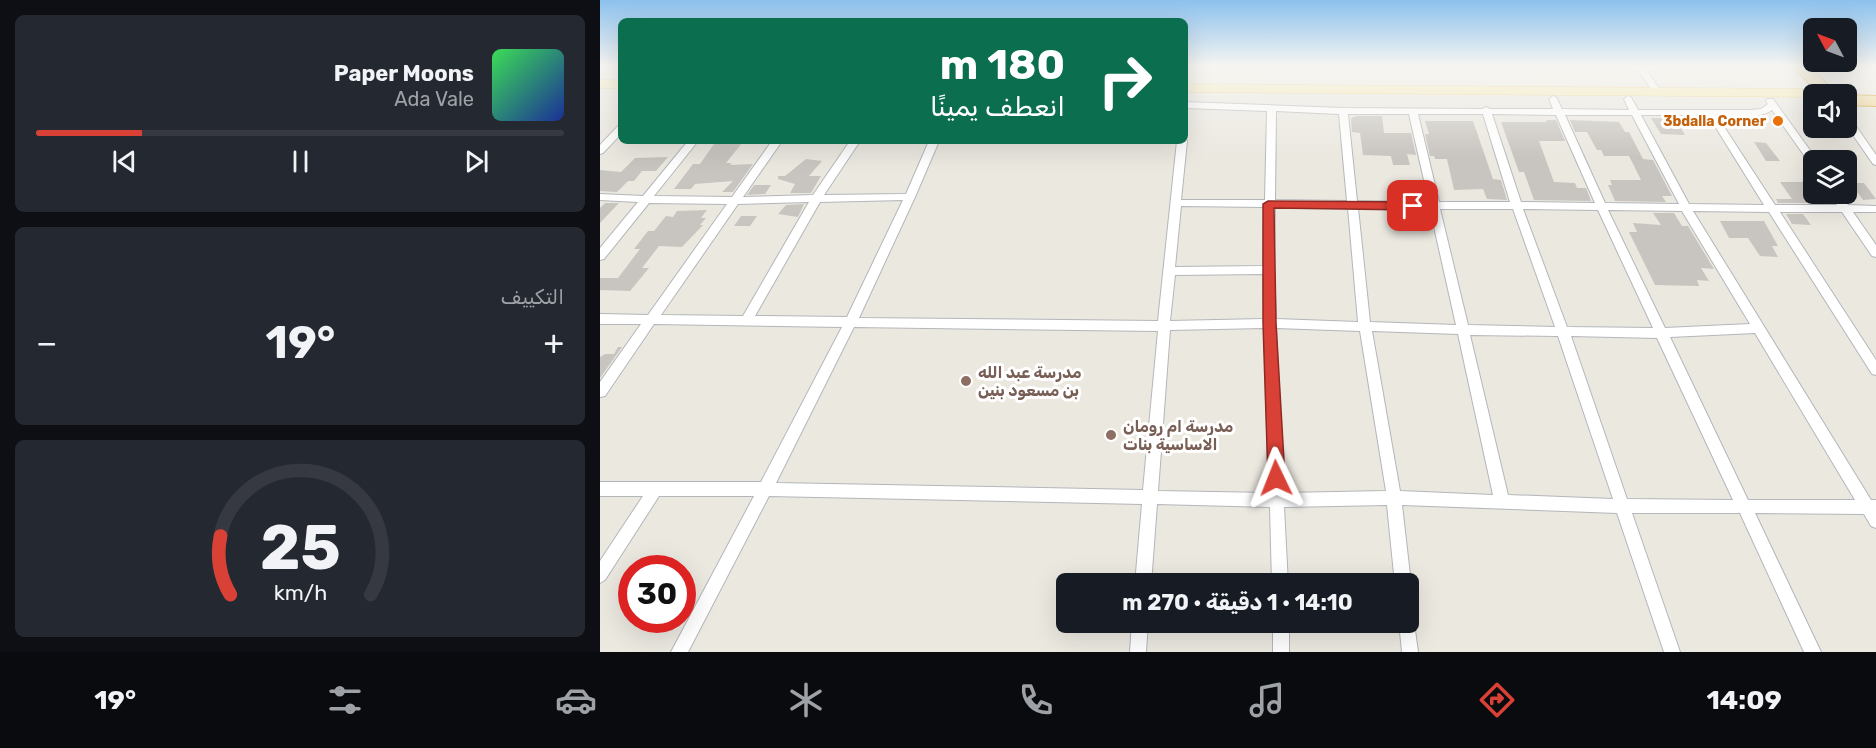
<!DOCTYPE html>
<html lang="ar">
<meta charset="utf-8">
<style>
:root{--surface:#171b24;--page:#242831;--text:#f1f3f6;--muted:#9ea1a6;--line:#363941;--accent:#da4136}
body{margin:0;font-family:Rubik,"Noto Sans Arabic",sans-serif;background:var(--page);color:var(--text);direction:rtl;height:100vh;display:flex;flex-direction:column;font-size:22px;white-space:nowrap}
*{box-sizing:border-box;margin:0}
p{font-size:20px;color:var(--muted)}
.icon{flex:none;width:33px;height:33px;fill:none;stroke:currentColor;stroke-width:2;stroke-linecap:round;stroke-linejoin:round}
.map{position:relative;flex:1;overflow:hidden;direction:ltr}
.panel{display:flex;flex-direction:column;gap:15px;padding:15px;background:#0d0f14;width:600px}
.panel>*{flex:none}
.hud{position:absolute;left:18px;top:18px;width:570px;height:126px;border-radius:9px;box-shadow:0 6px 24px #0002;direction:rtl;background:#0b6e4f;color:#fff;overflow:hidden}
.needle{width:39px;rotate:311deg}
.tools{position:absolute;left:1203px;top:18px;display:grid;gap:12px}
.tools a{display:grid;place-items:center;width:54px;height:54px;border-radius:9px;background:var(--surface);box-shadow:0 6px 24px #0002;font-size:30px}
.speed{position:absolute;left:18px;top:555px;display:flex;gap:12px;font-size:30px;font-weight:700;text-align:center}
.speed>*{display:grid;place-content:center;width:78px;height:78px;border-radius:50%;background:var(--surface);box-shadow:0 6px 24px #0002;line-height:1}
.speed .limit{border:9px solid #d22;background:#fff;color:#111}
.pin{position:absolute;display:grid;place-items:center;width:51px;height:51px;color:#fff;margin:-26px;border-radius:12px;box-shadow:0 3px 9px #0006}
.me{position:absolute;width:66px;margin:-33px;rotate:358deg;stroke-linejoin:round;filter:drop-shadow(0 0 4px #0008)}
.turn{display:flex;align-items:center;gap:21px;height:126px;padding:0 24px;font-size:27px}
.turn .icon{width:78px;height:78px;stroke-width:2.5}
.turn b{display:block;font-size:42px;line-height:51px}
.big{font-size:45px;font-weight:700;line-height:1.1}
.panel .widget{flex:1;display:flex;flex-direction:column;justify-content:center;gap:9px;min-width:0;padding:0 21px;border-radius:9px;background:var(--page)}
.panel .dial{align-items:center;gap:0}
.dial svg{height:156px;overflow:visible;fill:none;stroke:var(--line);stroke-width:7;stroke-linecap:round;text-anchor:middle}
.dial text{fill:var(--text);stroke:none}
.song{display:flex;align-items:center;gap:18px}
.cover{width:72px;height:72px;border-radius:9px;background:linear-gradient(135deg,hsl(130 70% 55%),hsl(230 70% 35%))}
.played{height:6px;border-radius:3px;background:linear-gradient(90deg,var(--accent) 20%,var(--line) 20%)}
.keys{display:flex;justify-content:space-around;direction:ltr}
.heat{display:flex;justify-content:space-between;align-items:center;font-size:33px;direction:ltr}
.trip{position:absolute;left:456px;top:573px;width:363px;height:60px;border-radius:9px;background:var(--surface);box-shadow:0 6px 24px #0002;font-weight:700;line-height:60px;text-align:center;direction:rtl}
.menu{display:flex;height:96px;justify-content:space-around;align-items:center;background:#090b0e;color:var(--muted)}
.menu .icon{width:42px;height:42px}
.menu .current{color:var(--accent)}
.menu b{font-size:27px;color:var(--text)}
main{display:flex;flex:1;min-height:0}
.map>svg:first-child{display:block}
.building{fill:#c8c5c0}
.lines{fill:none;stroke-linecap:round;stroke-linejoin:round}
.street-casing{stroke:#b3b6ba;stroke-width:2}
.primary-casing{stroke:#e5bd5f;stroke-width:1}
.highway-casing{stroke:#d99811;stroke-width:2}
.street{fill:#fff;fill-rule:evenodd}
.primary{fill:#f8eaa8;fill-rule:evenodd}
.highway{fill:#f4d88e;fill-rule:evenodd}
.route{fill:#da4136;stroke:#8e2a23;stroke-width:1.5}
.food-dot{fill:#e8710a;stroke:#fff;stroke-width:2}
.education-dot{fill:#8d6e63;stroke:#fff;stroke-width:2}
.labels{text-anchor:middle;stroke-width:6;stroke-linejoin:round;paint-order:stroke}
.far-food-label{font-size:14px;font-weight:bold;fill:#c56008;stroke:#fff;text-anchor:end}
.education-label{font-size:16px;font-weight:bold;fill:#785e54;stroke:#fff;text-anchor:start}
</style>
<main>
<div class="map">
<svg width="1276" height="652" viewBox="0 0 1276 652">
<rect width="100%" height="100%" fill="#ebe8e0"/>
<path class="building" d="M757 116H782L784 133H811L816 155 807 154 810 165H793L791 156 763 155 760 133 752 132 751 118Z
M1051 118H1075L1085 135 1061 134Z
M946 120H956L965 141H939L954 182 975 183 977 188H986L991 201 934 200 924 172H919L901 122H947Z
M970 120 1019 122 1025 132H1029L1043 159 1053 160 1072 196H1062L1066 202 1015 201 1008 185H1012L1010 180H1041L1029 156H1004L1001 150H997L987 132H975Z
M825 121H873L893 179 901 180 907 200 887 199 883 189 854 190 847 159H835L834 156H830L825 134H829Z
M1154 142 1166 143 1180 161H1166Z
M142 143 126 163H132L130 165 153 164 133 192H122L133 181 95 184 91 189H74L93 164H100L114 144Z
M68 157 56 171H42L34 181H28L17 192 0 191V170L21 172 35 158Z
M206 159 222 161 209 176H221L211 193H190L195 184 178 179V176H185Z
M1180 182H1214V197L1207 196 1212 203H1178L1176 199H1192Z
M1246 183H1264L1276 199 1263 200 1258 193H1246Z
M154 185H171L165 194 147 195Z
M5 203H19L0 223V208Z
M204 204 198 217 178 214 186 205Z
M107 210 101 218H106L100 225H103L82 247 59 246 42 268H49L30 291 0 290V278H18L40 249H34L48 231H54L66 216 73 217 77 211Z
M1053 213H1074L1082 226H1088L1114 269 1101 268 1109 281 1097 280 1099 286 1055 285 1029 232H1037L1033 223 1061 225Z
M1186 214H1203L1211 225 1192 224Z
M141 216H157L150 226H134Z
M1120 221H1164L1178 246H1172L1178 257 1160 256 1148 238H1129Z
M18 347H22L0 378V357L5 354H14Z"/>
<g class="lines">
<defs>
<path id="street" d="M1036 66H1044L1061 92 1060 94H1054Z
M953 96 956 97 962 109 1029 110 1024 99 1028 96 1031 97 1038 110H1151L1161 109 1168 104 1166 101 1167 99H1173L1217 160H1214V166L1211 165 1172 110C1157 120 1134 116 1117 116L1175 205H1237L1230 194H1240L1248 205 1276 206V212H1253L1276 245V257L1272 256 1242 212H1180L1276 360V375L1272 374 1169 212 1093 211 1271 500H1276V528L1271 526 1264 514 1155 513 1221 652H1204L1140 513H1032L1080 652H1064L1017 513 802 505 811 584 808 590V584H795L787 505 684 507 688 584H672L670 507 557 504 551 584H535L542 504 169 496 88 652H71L154 496H59L5 580 0 583V561L43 496H0V482H161L242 327 54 324 5 396 0 397V382L41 324H0V314L48 315 127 204 49 203 4 259 0 260V248L38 202 0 200V194L43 196 88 141H98L54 196 132 197 172 141H182L143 197 213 195 250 141H260L224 195 306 194 329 141H339L315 197 259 318 558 321 577 141H585V139L587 141 581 200H665L667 111 585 108V102L743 108 882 109 886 107 890 109H953L949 99ZM676 111 739 114 747 201 675 200ZM748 114H809L829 202 757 201ZM818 114H883L910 202H839ZM892 114 956 115 995 203 921 202ZM965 115H1032L1079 204 1005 203ZM1041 115H1108L1164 205 1089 204ZM303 200 247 317 155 316 220 202ZM209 202 143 316 61 315 138 204ZM581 206 664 207 663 266 575 267ZM675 207 748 208 758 322 676 319 674 270ZM758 208 830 209 856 325 770 322ZM840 209H913L955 327 868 325ZM923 209 998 210 1053 328 967 327ZM1008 210 1082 211 1150 324 1065 328ZM663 274 664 319 570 321 575 275ZM254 327 558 331 543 490 176 483ZM664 328 669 493 558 491 570 330ZM676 328 760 331 786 491 684 493ZM772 331 858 334 893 495 800 491ZM1155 333 1255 500H1148L1070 337ZM870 335 958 336 1013 499 908 495ZM971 336 1057 338 1133 500 1027 499Z
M1246 115 1249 116 1276 155V165L1273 164 1246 125Z
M21 125V134L3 153 0 154V145L18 126Z
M808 615 813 616 818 652H802L799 622H808Z
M532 622H548L546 652H530Z
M673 622H689V652H673Z"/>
<path id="primary" d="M0 80H21V88H0Z
M585 84 1214 89 1221 93 1214 94V97L585 92Z"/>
<path id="highway" d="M1192 66H1209L1237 94H1220Z
M1246 95 1276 96V106L1246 105Z"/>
</defs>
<use href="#street" class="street-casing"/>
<use href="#primary" class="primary-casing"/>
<use href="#highway" class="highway-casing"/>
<use href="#street" class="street"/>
<use href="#primary" class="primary"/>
<use href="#highway" class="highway"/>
</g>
<linearGradient id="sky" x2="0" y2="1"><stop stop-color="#8cc1ee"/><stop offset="0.42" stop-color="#f6f5f1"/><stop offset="1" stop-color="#f6f5f1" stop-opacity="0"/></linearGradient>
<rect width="1276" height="157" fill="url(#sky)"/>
<path class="route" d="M668 201 813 202 819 206 813 210 674 208 676 323 685 478 682 483 676 485 671 483 668 478 663 323V204Z"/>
<circle class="food-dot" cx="1178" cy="121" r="6"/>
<g class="education-dot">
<circle cx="366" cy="381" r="6"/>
<circle cx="511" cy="435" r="6"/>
</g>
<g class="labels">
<g class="far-food-label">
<text x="1166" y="126">3bdalla Corner</text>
</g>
<g class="education-label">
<text x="378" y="378">مدرسة عبد الله<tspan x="378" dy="18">بن مسعود بنين</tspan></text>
<text x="523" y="432">مدرسة ام رومان<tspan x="523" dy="18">الاساسية بنات</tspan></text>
</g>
</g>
</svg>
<div class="tools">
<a><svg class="needle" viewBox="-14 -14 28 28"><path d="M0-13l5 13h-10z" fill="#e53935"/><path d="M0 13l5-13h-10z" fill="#9ea1a6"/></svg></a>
<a><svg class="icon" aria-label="sound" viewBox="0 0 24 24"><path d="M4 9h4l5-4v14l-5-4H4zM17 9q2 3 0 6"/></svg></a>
<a><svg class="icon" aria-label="layers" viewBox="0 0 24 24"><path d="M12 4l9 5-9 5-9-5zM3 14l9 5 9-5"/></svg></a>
</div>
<div class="speed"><div class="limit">30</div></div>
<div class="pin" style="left:813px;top:206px;background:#d93025"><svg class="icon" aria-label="arrive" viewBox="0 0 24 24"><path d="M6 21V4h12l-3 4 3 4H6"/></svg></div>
<svg class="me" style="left:676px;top:478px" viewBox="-20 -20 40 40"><path d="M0-17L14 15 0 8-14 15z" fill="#da4136" stroke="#fff" stroke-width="4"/></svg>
<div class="trip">14:10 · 1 دقيقة · 270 m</div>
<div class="hud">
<div class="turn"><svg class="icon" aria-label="right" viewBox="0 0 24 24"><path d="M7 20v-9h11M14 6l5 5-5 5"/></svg><div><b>180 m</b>انعطف يمينًا</div></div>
</div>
</div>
<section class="panel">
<div class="widget">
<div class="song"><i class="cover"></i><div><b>Paper Moons</b><p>Ada Vale</p></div></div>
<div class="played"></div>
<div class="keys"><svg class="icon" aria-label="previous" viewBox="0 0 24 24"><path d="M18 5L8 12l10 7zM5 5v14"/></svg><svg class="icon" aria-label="pause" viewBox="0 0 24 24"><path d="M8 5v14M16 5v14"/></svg><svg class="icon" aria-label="next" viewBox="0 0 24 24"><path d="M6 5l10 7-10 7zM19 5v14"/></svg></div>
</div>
<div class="widget"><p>التكييف</p>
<div class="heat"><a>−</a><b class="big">19°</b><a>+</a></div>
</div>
<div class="widget dial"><svg viewBox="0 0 100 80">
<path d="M14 69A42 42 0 1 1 86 69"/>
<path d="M14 69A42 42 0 0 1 9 39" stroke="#da4136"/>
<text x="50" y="56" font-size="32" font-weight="700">25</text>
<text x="50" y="72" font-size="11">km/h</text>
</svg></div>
</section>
</main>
<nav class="menu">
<b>14:09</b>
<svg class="icon current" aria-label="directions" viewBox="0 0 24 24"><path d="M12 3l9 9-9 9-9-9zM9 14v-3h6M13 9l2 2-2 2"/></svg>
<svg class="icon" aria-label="music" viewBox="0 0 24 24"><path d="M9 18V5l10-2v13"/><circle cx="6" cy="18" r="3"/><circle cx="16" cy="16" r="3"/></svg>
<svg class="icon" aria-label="phone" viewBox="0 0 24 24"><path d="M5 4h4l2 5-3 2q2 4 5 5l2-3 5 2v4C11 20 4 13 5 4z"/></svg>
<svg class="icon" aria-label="climate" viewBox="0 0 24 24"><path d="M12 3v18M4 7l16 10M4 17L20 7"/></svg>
<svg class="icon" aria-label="car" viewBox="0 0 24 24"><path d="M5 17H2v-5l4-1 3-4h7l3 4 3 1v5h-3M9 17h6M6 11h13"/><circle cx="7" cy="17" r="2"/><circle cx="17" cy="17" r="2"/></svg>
<svg class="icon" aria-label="filters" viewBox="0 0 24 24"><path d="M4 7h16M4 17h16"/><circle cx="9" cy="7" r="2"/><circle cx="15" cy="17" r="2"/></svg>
<b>19°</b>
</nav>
